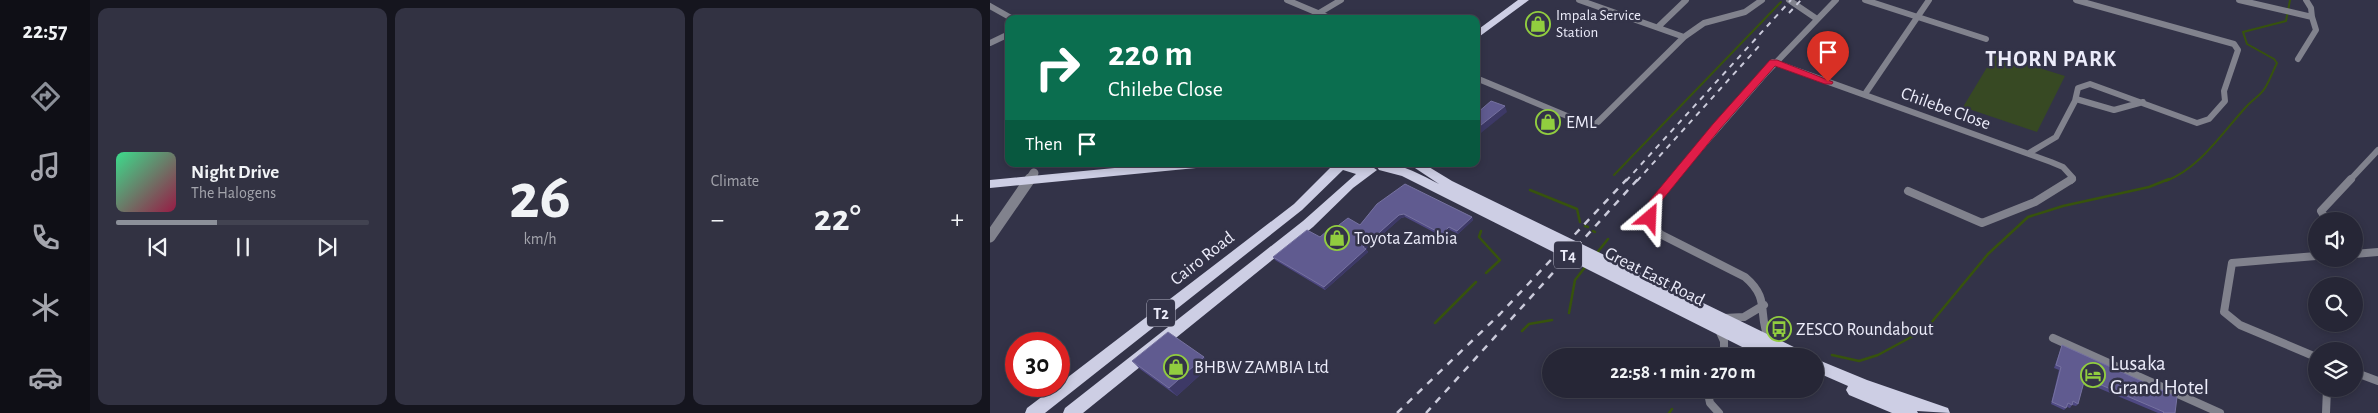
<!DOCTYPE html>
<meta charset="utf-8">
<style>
:root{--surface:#262636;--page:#323242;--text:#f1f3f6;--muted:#a4a5ad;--line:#424351;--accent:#8c9099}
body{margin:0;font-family:"Alegreya Sans",sans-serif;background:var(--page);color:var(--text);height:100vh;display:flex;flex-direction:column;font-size:19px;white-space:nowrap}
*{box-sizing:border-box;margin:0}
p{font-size:16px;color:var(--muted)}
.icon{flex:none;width:28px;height:28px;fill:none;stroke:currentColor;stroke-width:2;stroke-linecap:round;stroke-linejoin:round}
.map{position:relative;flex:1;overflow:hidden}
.drawer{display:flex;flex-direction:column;gap:8px;padding:8px;background:#15151e;width:900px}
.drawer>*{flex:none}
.hud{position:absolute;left:15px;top:15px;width:475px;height:152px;border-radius:10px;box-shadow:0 2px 8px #0003,0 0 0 1px var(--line);background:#0b6e4f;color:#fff;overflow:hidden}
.fabs{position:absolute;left:1318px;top:212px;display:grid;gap:10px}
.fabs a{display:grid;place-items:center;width:55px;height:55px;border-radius:50%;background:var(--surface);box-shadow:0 2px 8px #0003,0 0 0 1px var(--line);font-size:25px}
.speed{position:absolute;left:15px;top:332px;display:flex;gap:10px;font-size:25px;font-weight:700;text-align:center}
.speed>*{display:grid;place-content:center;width:65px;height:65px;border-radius:50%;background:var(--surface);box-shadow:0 2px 8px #0003,0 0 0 1px var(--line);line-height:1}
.speed .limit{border:8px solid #d22;background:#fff;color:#111}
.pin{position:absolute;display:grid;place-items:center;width:42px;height:42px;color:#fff;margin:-51px -21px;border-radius:50% 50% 50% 0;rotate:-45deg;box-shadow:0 0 5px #0007}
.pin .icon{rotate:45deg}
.me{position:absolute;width:55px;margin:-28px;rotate:26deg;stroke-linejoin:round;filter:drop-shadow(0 0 4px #0008)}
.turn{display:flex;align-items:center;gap:18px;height:105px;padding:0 20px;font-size:22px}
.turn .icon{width:65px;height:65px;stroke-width:2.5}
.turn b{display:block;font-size:35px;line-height:42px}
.then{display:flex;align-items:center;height:48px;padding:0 20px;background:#0003;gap:10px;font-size:19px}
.big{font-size:38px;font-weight:700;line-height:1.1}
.drawer .tile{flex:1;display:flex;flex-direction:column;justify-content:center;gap:8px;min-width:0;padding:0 18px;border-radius:10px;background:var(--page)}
.drawer .dial{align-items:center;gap:0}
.dial b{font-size:65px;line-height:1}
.song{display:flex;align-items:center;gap:15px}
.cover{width:60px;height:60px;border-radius:8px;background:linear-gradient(135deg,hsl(150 70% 55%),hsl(340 70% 35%))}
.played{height:5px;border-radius:2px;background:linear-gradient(90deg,var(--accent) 40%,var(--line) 40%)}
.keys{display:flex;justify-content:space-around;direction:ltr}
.heat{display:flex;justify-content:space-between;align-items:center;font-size:28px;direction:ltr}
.drawer .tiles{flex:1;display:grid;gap:8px;grid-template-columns:repeat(3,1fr)}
.trip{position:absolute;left:552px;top:348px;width:282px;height:50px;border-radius:25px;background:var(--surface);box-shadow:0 2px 8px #0003,0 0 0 1px var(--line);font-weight:700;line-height:50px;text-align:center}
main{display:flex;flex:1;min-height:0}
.menu{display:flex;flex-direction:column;width:90px;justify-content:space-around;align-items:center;background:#0f0f16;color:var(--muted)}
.menu .icon{width:35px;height:35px}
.menu .active{color:var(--accent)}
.menu b{font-size:22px;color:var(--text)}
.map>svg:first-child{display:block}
.green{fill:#374923}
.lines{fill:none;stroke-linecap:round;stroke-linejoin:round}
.stream-far1{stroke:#37530d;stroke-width:2}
.stream{stroke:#37530d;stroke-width:2.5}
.minor-far1{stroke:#81828d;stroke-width:6}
.minor{stroke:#81828d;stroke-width:8}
.tertiary-far1{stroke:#81828d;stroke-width:9}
.tertiary{stroke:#81828d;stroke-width:11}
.primary{fill:#cdcee4;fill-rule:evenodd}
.rail-far1{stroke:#cacada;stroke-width:2;stroke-dasharray:5.5 5.5;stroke-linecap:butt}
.rail{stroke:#cacada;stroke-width:2.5;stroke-dasharray:7 7;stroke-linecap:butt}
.wall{fill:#4f4983}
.shaded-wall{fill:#3d3966}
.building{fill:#605b90;stroke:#7672a0}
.route{fill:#e11d48;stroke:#92132f}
.labels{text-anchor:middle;stroke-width:5;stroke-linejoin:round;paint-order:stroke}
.far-poi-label{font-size:15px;fill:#ececfa;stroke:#333348;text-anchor:start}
.shield{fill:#333348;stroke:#b4b4c5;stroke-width:1}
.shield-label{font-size:16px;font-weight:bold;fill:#ececfa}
.street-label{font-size:18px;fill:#ececfa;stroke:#333348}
.poi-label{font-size:18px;fill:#ececfa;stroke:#333348;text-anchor:start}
.near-poi-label{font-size:21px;fill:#ececfa;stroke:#333348;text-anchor:start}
.district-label{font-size:22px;font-weight:bold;letter-spacing:1px;fill:#ececfa;stroke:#333348}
</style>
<main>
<nav class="menu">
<b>22:57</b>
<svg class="icon active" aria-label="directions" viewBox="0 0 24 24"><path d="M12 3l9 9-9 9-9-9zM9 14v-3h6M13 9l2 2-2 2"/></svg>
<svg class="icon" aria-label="music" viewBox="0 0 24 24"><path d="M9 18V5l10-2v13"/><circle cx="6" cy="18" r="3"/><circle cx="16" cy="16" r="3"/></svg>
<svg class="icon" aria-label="phone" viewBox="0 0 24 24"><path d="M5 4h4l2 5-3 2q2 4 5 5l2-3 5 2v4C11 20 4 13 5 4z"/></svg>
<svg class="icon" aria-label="climate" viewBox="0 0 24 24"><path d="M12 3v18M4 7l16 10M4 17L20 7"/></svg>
<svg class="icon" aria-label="car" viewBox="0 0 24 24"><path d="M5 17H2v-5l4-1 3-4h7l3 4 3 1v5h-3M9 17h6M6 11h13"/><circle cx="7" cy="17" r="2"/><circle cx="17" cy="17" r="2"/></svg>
</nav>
<section class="drawer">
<div class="tiles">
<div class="tile">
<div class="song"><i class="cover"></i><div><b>Night Drive</b><p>The Halogens</p></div></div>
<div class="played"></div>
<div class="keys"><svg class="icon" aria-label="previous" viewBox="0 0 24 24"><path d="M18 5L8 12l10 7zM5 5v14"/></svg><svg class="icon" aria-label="pause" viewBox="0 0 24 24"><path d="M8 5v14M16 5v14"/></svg><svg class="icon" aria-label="next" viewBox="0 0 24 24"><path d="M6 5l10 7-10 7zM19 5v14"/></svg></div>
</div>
<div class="tile dial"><b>26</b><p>km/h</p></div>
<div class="tile"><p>Climate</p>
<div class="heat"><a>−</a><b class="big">22°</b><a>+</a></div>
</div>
</div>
</section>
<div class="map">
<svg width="1388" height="413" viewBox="0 0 1388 413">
<rect width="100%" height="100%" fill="#333348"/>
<path class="green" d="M1005 54 1075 76 1047 132 973 107Z"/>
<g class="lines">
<path class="stream-far1" d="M624 175 791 2
M1176 181C1210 168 1232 133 1256 107 1262 100 1270 96 1275 88 1280 80 1283 71 1287 63L1284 59 1257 44 1253 32 1296 21 1300 0"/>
<path class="stream" d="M540 190 587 209 590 222
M595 226 598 227
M491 231 489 237 510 260 496 273
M603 231 605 232
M606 254 618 239
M579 313 585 280 596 266
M445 323 486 282
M532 331 539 324 562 320
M842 355 869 361 888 355 936 329 998 254 1038 217 1073 206 1159 187 1179 179
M718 356 723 350
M679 413 682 409"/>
<path class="minor-far1" d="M297 0 342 19
M799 0 827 19
M875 0 996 39
M1249 0 1322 17 1326 30 1308 59
M1316 0 1321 8 1322 17
M0 6 23 19
M319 19 351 0
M668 27 696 0
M694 37 714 23 755 12 772 0
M0 43 19 34
M783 62 1061 162 1073 167 1083 178 1081 181
M486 78 601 126 608 122 694 37 589 0
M875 94 939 0
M1086 99 1124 110 1153 102
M1039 153 1066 137 1085 101 1088 88 1100 84 1207 123 1219 119 1235 101 1234 91 1248 50 1244 44 1086 0
M682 181 775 74 846 0
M1359 181 1388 150"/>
<path class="minor" d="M684 179 664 203 659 218 670 234 755 277C781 299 767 313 779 340
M918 191 992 223 1045 202 1082 179
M1337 221 1331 211 1361 179
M1364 254 1388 252
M1326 256 1242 263 1234 312 1250 325 1326 357
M734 318 754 317 774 305
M729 330 734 341V356
M1063 338 1230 413
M743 356 756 352 770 353
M1364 372 1388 381
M717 389 720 403 729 413
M1336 413 1337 389"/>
<path class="tertiary-far1" d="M39 181 44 173"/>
<path class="tertiary" d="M0 237 40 179"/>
<path class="primary" d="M528 0H539L486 39V31Z
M166 164H212L206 168 0 188V180Z
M344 164 381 166 387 170 363 188 323 227 93 413H73L75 408 313 221 366 174 353 170 312 210 55 413H35L37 408 66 386H69V384L304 204Z
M389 164C410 162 431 175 449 184L419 164H434L462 181 812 351 814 356H770L412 176 389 170 387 167Z
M826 359 877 380 958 408 960 413 927 411 928 413H902L859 395 856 390 858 386 826 372Z"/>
<path class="rail-far1" d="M799 13 811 0
M636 181 801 0
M647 181 770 45"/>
<path class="rail" d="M407 413 510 314 637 179
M436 413 648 179"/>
</g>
<path class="wall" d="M387 204 482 217 483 220 468 234 460 230 453 237 415 217 411 218 376 249 378 252 335 290 285 260 283 257 340 232 370 225Z
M1072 345 1185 413H1168L1094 382 1088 404 1086 406 1082 405 1080 408 1077 407 1074 410 1061 404 1069 370 1064 368 1071 348Z
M142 361 221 365 187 396 150 369Z"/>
<path class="shaded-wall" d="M515 106 517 112 486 137V129Z
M414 214 415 217 411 218 375 250 373 247 409 215Z
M482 217 483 220 468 234 467 231Z
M459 227 460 230 453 237 452 234Z
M376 249 378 252 335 290 334 287Z
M214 357 221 365 187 396 179 388Z"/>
<path class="building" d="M501 101 515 106 486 129V114Z
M415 184 482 217 467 231 459 227 452 234 414 214 409 215 373 247 376 249 334 287 283 257 317 230 330 237 337 231 340 232 358 218 370 225 387 204Z
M178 332 214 357 179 388 142 361Z
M1072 345 1187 397 1185 413H1173L1174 412 1095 378 1088 404 1083 401 1082 405 1078 403 1076 408 1062 402 1071 367 1066 365Z"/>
<path class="route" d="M780 60H787L843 82 842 84H835L785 66 730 129 669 204 664 221H655L654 218 660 200 723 124Z"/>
<defs>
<symbol id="shop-ring" viewBox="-11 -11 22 22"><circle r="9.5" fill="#333348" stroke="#91cd3f" stroke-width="1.5"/><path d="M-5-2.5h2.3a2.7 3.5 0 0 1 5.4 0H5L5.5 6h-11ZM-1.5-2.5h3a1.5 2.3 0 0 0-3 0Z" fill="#91cd3f"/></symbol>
<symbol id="bus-ring" viewBox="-11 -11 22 22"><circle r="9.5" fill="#333348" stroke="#91cd3f" stroke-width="1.5"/><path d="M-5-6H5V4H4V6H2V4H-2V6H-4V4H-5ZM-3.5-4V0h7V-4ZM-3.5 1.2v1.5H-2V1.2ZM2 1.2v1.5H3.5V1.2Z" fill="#91cd3f"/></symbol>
<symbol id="hotel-ring" viewBox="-11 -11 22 22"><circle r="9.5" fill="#333348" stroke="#91cd3f" stroke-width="1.5"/><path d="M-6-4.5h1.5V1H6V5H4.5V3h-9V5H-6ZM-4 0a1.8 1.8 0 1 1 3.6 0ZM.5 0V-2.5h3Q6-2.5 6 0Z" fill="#91cd3f"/></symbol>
</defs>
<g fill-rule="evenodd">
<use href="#shop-ring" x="534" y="10" width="28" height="28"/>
<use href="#shop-ring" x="544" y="108" width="28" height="28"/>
<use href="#shop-ring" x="333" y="224" width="28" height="28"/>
<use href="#bus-ring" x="775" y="315" width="28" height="28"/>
<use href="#shop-ring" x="172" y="353" width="28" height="28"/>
<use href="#hotel-ring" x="1089" y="361" width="28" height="28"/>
</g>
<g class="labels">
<g class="far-poi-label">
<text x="566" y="20">Impala Service<tspan x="566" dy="17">Station</tspan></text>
</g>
<g class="shield">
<rect x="564" y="241.5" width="28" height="27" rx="4"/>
<rect x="157" y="299.5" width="28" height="27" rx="4"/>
</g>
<g class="shield-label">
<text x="578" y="261">T4</text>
<text x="171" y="319">T2</text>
</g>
<g class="street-label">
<text transform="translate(956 108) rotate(20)" y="6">Chilebe Close</text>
<text transform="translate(212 258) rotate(-38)" y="6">Cairo Road</text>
<text transform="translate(665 276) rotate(27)" y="6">Great East Road</text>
</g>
<g class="poi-label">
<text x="576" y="128">EML</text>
<text x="364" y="244">Toyota Zambia</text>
<text x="806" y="335">ZESCO Roundabout</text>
<text x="204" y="373">BHBW ZAMBIA Ltd</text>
</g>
<g class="near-poi-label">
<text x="1120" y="370">Lusaka<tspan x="1120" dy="24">Grand Hotel</tspan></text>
</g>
<g class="district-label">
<text x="1061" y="66">THORN PARK</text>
</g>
</g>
</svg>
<div class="fabs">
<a><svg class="icon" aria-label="sound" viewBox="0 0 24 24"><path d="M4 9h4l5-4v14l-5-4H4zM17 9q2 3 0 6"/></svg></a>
<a><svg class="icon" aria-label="search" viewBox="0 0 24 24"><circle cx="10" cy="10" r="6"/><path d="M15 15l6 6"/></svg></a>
<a><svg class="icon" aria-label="layers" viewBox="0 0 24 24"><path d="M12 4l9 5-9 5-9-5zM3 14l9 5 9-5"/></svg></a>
</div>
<div class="speed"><div class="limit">30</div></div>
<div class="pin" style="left:838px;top:82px;background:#d93025"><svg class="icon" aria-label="arrive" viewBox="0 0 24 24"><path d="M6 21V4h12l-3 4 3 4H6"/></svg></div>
<svg class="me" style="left:660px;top:218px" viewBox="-20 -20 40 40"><path d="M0-17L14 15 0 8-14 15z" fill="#e11d48" stroke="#fff" stroke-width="4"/></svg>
<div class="trip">22:58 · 1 min · 270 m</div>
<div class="hud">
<div class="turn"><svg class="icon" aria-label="right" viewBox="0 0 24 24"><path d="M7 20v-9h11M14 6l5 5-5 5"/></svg><div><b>220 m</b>Chilebe Close</div></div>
<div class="then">Then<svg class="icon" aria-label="arrive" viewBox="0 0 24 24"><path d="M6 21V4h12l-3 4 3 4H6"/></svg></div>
</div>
</div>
</main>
